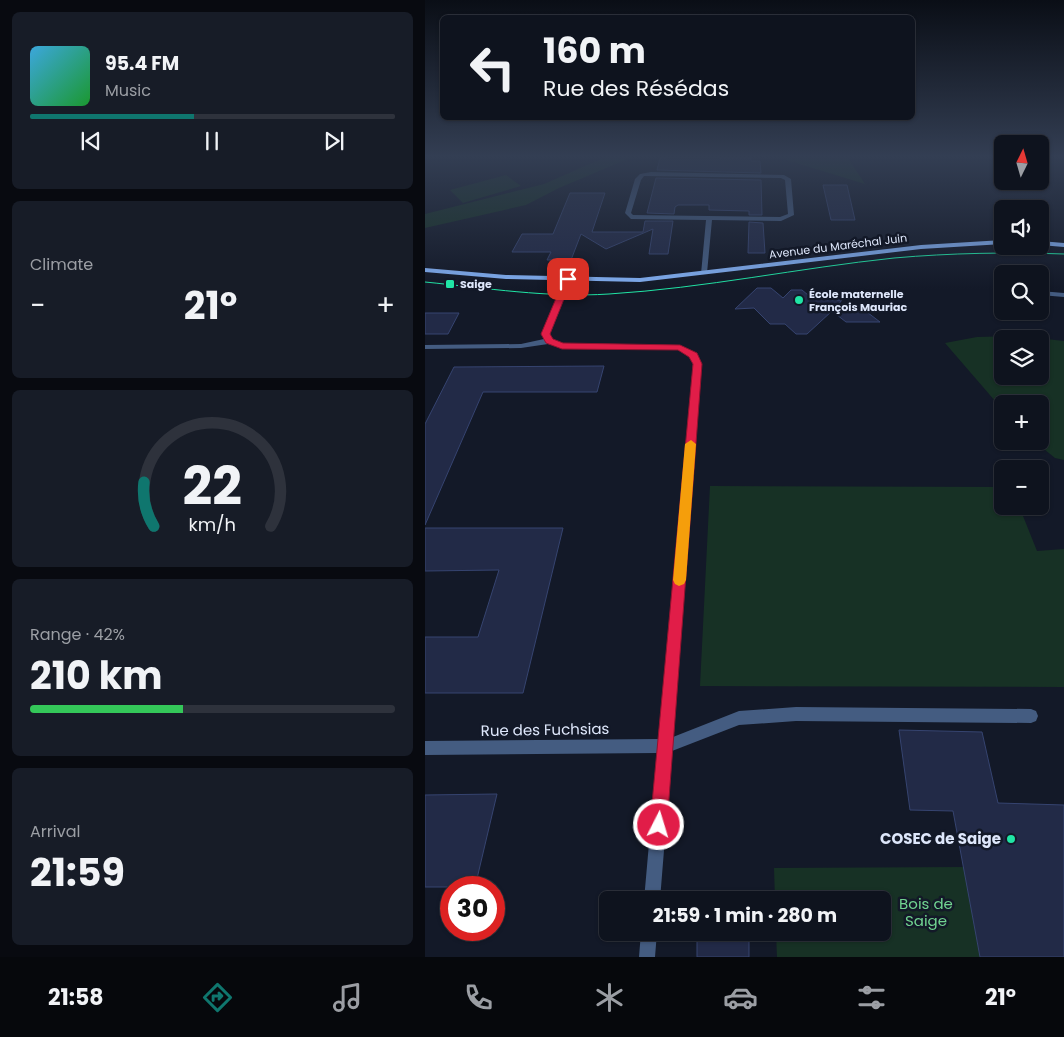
<!DOCTYPE html>
<meta charset="utf-8">
<style>
:root{--surface:#0e131e;--page:#171c27;--text:#f1f3f6;--muted:#9b9ea4;--line:#2e323c;--accent:#0f766e}
body{margin:0;font-family:Poppins,sans-serif;background:var(--page);color:var(--text);height:100vh;display:flex;flex-direction:column;font-size:19px;white-space:nowrap}
*{box-sizing:border-box;margin:0}
p{font-size:16px;color:var(--muted)}
.icon{flex:none;width:28px;height:28px;fill:none;stroke:currentColor;stroke-width:2;stroke-linecap:round;stroke-linejoin:round}
.map{position:relative;flex:1;overflow:hidden}
.side{display:flex;flex-direction:column;gap:12px;padding:12px;background:#080a10;width:425px}
.side>*{flex:none}
.top-card{position:absolute;left:15px;top:15px;width:475px;height:105px;border-radius:8px;box-shadow:0 1px 4px #0004,0 0 0 1px var(--line);background:#0e131e;color:var(--text);overflow:hidden}
.needle{width:32px;rotate:5deg}
.controls{position:absolute;left:569px;top:135px;display:grid;gap:10px}
.controls a{display:grid;place-items:center;width:55px;height:55px;border-radius:8px;background:var(--surface);box-shadow:0 1px 4px #0004,0 0 0 1px var(--line);font-size:25px}
.speed{position:absolute;left:15px;top:876px;display:flex;gap:10px;font-size:25px;font-weight:700;text-align:center}
.speed>*{display:grid;place-content:center;width:65px;height:65px;border-radius:50%;background:var(--surface);box-shadow:0 1px 4px #0004,0 0 0 1px var(--line);line-height:1}
.speed .limit{border:8px solid #d22;background:#fff;color:#111}
.pin{position:absolute;display:grid;place-items:center;width:42px;height:42px;color:#fff;margin:-21px;border-radius:10px;box-shadow:0 2px 8px #0006}
.me{position:absolute;width:55px;margin:-28px;rotate:5deg;stroke-linejoin:round;filter:drop-shadow(0 0 4px #0008)}
.turn{display:flex;align-items:center;gap:18px;height:105px;padding:0 20px;font-size:22px}
.turn .icon{width:65px;height:65px;stroke-width:2.5}
.turn b{display:block;font-size:35px;line-height:42px}
.big{font-size:38px;font-weight:700;line-height:1.1}
.side .widget{flex:1;display:flex;flex-direction:column;justify-content:center;gap:8px;min-width:0;padding:0 18px;border-radius:8px;background:var(--page)}
.side .dial{align-items:center;gap:0}
.dial svg{height:130px;overflow:visible;fill:none;stroke:var(--line);stroke-width:7;stroke-linecap:round;text-anchor:middle}
.dial text{fill:var(--text);stroke:none}
.song{display:flex;align-items:center;gap:15px}
.cover{width:60px;height:60px;border-radius:8px;background:linear-gradient(135deg,hsl(200 70% 55%),hsl(130 70% 35%))}
.played{height:5px;border-radius:2px;background:linear-gradient(90deg,var(--accent) 45%,var(--line) 45%)}
.keys{display:flex;justify-content:space-around;direction:ltr}
.heat{display:flex;justify-content:space-between;align-items:center;font-size:28px;direction:ltr}
.charge{height:8px;border-radius:4px;background:linear-gradient(90deg,#34c759 42%,var(--line) 0)}
.trip{position:absolute;left:174px;top:891px;width:292px;height:50px;border-radius:8px;background:var(--surface);box-shadow:0 1px 4px #0004,0 0 0 1px var(--line);font-weight:700;line-height:50px;text-align:center}
.tabs{display:flex;height:80px;justify-content:space-around;align-items:center;background:#06080c;color:var(--muted)}
.tabs .icon{width:35px;height:35px}
.tabs .on{color:var(--accent)}
.tabs b{font-size:22px;color:var(--text)}
main{display:flex;flex:1;min-height:0}
.map>svg:first-child{display:block}
.green{fill:#173125;fill-rule:evenodd}
.building{fill:#222a47;stroke:#364470}
.lines{fill:none;stroke-linecap:round;stroke-linejoin:round}
.minor{fill:#445c81;fill-rule:evenodd}
.secondary{fill:#80adf0;fill-rule:evenodd}
.tram{stroke:#20e5a5;stroke-width:1}
.route{fill:#e11d48;stroke:#92132f}
.slow{fill:#f59e0b}
.poi-dot{fill:#20e5a5;stroke:#131928;stroke-width:2}
.labels{text-anchor:middle;stroke-width:5;stroke-linejoin:round;paint-order:stroke}
.far-street-label{font-size:11px;fill:#dee7fb;stroke:#131928}
.far-poi-label{font-size:11px;font-weight:bold;fill:#dee7fb;stroke:#131928;text-anchor:start}
.near-street-label{font-size:15px;fill:#dee7fb;stroke:#131928}
.near-poi-label{font-size:15px;font-weight:bold;fill:#dee7fb;stroke:#131928;text-anchor:end}
.near-park-label{font-size:15px;fill:#71d491;stroke:#131928}
</style>
<main>
<section class="side">
<div class="widget">
<div class="song"><i class="cover"></i><div><b>95.4 FM</b><p>Music</p></div></div>
<div class="played"></div>
<div class="keys"><svg class="icon" aria-label="previous" viewBox="0 0 24 24"><path d="M18 5L8 12l10 7zM5 5v14"/></svg><svg class="icon" aria-label="pause" viewBox="0 0 24 24"><path d="M8 5v14M16 5v14"/></svg><svg class="icon" aria-label="next" viewBox="0 0 24 24"><path d="M6 5l10 7-10 7zM19 5v14"/></svg></div>
</div>
<div class="widget"><p>Climate</p>
<div class="heat"><a>−</a><b class="big">21°</b><a>+</a></div>
</div>
<div class="widget dial"><svg viewBox="0 0 100 80">
<path d="M14 69A42 42 0 1 1 86 69"/>
<path d="M14 69A42 42 0 0 1 8 42" stroke="#0f766e"/>
<text x="50" y="56" font-size="32" font-weight="700">22</text>
<text x="50" y="72" font-size="11">km/h</text>
</svg></div>
<div class="widget"><p>Range · 42%</p><b class="big">210 km</b><div class="charge"></div></div>
<div class="widget"><p>Arrival</p><b class="big">21:59</b></div>
</section>
<div class="map">
<svg width="639" height="957" viewBox="0 0 639 957">
<rect width="100%" height="100%" fill="#131928"/>
<path class="green" d="M185 155H212L134 188 101 205 0 228V214L119 184Z
M345 155H421L440 184Z
M81 175 96 186 38 203 25 190Z
M595 336 639 341V460L630 458 609 441H615V404H578L577 409 520 343 552 337ZM578 339H615V376H578Z
M285 486 577 487 578 506H594L612 551 639 549V687L275 686Z
M539 867 555 957H352L351 933 458 932V900H350L349 868Z"/>
<path class="building" d="M243 155H294V158H326V161H335L336 173 232 170 235 158H242Z
M231 178 336 180 337 215H324V211L284 210V205H253L250 207 249 214 222 213Z
M398 185H422L430 220H406Z
M145 193H180L167 232H218L220 221H248L243 254H224L228 229 181 249 156 234 146 260H122L126 252H87L97 234H128Z
M324 222 338 223 340 253H323Z
M332 288H346L358 298 366 290H377L383 295H395L400 300H417L412 306H434L455 322H421L407 311 382 334H371L360 324H345L329 308 310 309Z
M0 313H34L23 334H0Z
M179 366 172 392H58L0 525V424L29 367Z
M0 528H138L98 693H0V637H53L74 570 0 571Z
M474 730 557 732 573 803 639 805V957H555L528 811 485 810Z
M72 794 50 887H0V795Z
M281 932H324V957H272V933Z"/>
<g class="lines">
<path class="minor" d="M226 172 359 175 366 179 369 215 356 221 287 220 282 273 276 274 281 220 206 219 200 213 210 179 215 174ZM219 176 356 178 360 180 363 214 355 217 208 215 206 213 216 180Z
M140 277 147 279 125 334 127 340 138 344 255 346 271 353 276 364 248 737 314 711 371 707 606 709 611 711 613 716 611 721 606 723 371 721 314 725 247 751 235 900H219L232 753 0 755V741L234 739 268 364 265 356 253 350 137 348 123 344 96 348 0 349V345L96 344 119 339 117 334Z
M568 287 578 288V292L568 291Z
M615 291 639 293V297L615 295Z
M216 932H232L230 957H214Z"/>
<path class="secondary" d="M578 240V244L496 249 215 282 81 279 0 272V268L81 275 215 278 496 245Z
M615 241 639 243V247L615 245Z"/>
<path class="tram" d="M0 282C61 288 123 298 184 294 280 288 374 268 469 258 526 253 582 252 639 254"/>
</g>
<linearGradient id="sky" x2="0" y2="1"><stop stop-color="#0a0e16"/><stop offset="0.54" stop-color="#333e53"/><stop offset="1" stop-color="#333e53" stop-opacity="0"/></linearGradient>
<rect width="639" height="289" fill="url(#sky)"/>
<path class="route" d="M140 277 147 279 125 334 128 339 138 343 255 345 272 353 277 364 242 825 240 831 234 833 228 831 225 825 268 364 264 357 253 350 137 349 121 343 116 334Z"/>
<path class="slow" d="M266 440 271 444 261 580 259 584 254 586 250 584 248 580 260 444Z"/>
<g class="poi-dot">
<rect x="20" y="279" width="10" height="10" rx="2.5"/>
<circle cx="374" cy="300" r="5"/>
<circle cx="586" cy="839" r="5"/>
</g>
<g class="labels">
<g class="far-street-label">
<text transform="translate(413 246) rotate(-7)" y="4">Avenue du Maréchal Juin</text>
</g>
<g class="far-poi-label">
<text x="35" y="288">Saige</text>
<text x="384" y="298">École maternelle<tspan x="384" dy="13">François Mauriac</tspan></text>
</g>
<g class="near-street-label">
<text transform="translate(120 730) rotate(-1)" y="5">Rue des Fuchsias</text>
</g>
<g class="near-poi-label">
<text x="576" y="844">COSEC de Saige</text>
</g>
<g class="near-park-label">
<text x="501" y="909">Bois de<tspan x="501" dy="17">Saige</tspan></text>
</g>
</g>
</svg>
<div class="controls">
<a><svg class="needle" viewBox="-14 -14 28 28"><path d="M0-13l5 13h-10z" fill="#e53935"/><path d="M0 13l5-13h-10z" fill="#9b9ea4"/></svg></a>
<a><svg class="icon" aria-label="sound" viewBox="0 0 24 24"><path d="M4 9h4l5-4v14l-5-4H4zM17 9q2 3 0 6"/></svg></a>
<a><svg class="icon" aria-label="search" viewBox="0 0 24 24"><circle cx="10" cy="10" r="6"/><path d="M15 15l6 6"/></svg></a>
<a><svg class="icon" aria-label="layers" viewBox="0 0 24 24"><path d="M12 4l9 5-9 5-9-5zM3 14l9 5 9-5"/></svg></a>
<a>+</a>
<a>−</a>
</div>
<div class="speed"><div class="limit">30</div></div>
<div class="pin" style="left:143px;top:279px;background:#d93025"><svg class="icon" aria-label="arrive" viewBox="0 0 24 24"><path d="M6 21V4h12l-3 4 3 4H6"/></svg></div>
<svg class="me" style="left:234px;top:825px" viewBox="-20 -20 40 40"><circle r="17" fill="#e11d48" stroke="#fff" stroke-width="3"/><path d="M0-11L8 9 0 5-8 9z" fill="#fff"/></svg>
<div class="trip">21:59 · 1 min · 280 m</div>
<div class="top-card">
<div class="turn"><svg class="icon" aria-label="left" viewBox="0 0 24 24"><path d="M17 20v-9H6M10 6l-5 5 5 5"/></svg><div><b>160 m</b>Rue des Résédas</div></div>
</div>
</div>
</main>
<nav class="tabs">
<b>21:58</b>
<svg class="icon on" aria-label="directions" viewBox="0 0 24 24"><path d="M12 3l9 9-9 9-9-9zM9 14v-3h6M13 9l2 2-2 2"/></svg>
<svg class="icon" aria-label="music" viewBox="0 0 24 24"><path d="M9 18V5l10-2v13"/><circle cx="6" cy="18" r="3"/><circle cx="16" cy="16" r="3"/></svg>
<svg class="icon" aria-label="phone" viewBox="0 0 24 24"><path d="M5 4h4l2 5-3 2q2 4 5 5l2-3 5 2v4C11 20 4 13 5 4z"/></svg>
<svg class="icon" aria-label="climate" viewBox="0 0 24 24"><path d="M12 3v18M4 7l16 10M4 17L20 7"/></svg>
<svg class="icon" aria-label="car" viewBox="0 0 24 24"><path d="M5 17H2v-5l4-1 3-4h7l3 4 3 1v5h-3M9 17h6M6 11h13"/><circle cx="7" cy="17" r="2"/><circle cx="17" cy="17" r="2"/></svg>
<svg class="icon" aria-label="filters" viewBox="0 0 24 24"><path d="M4 7h16M4 17h16"/><circle cx="9" cy="7" r="2"/><circle cx="15" cy="17" r="2"/></svg>
<b>21°</b>
</nav>
